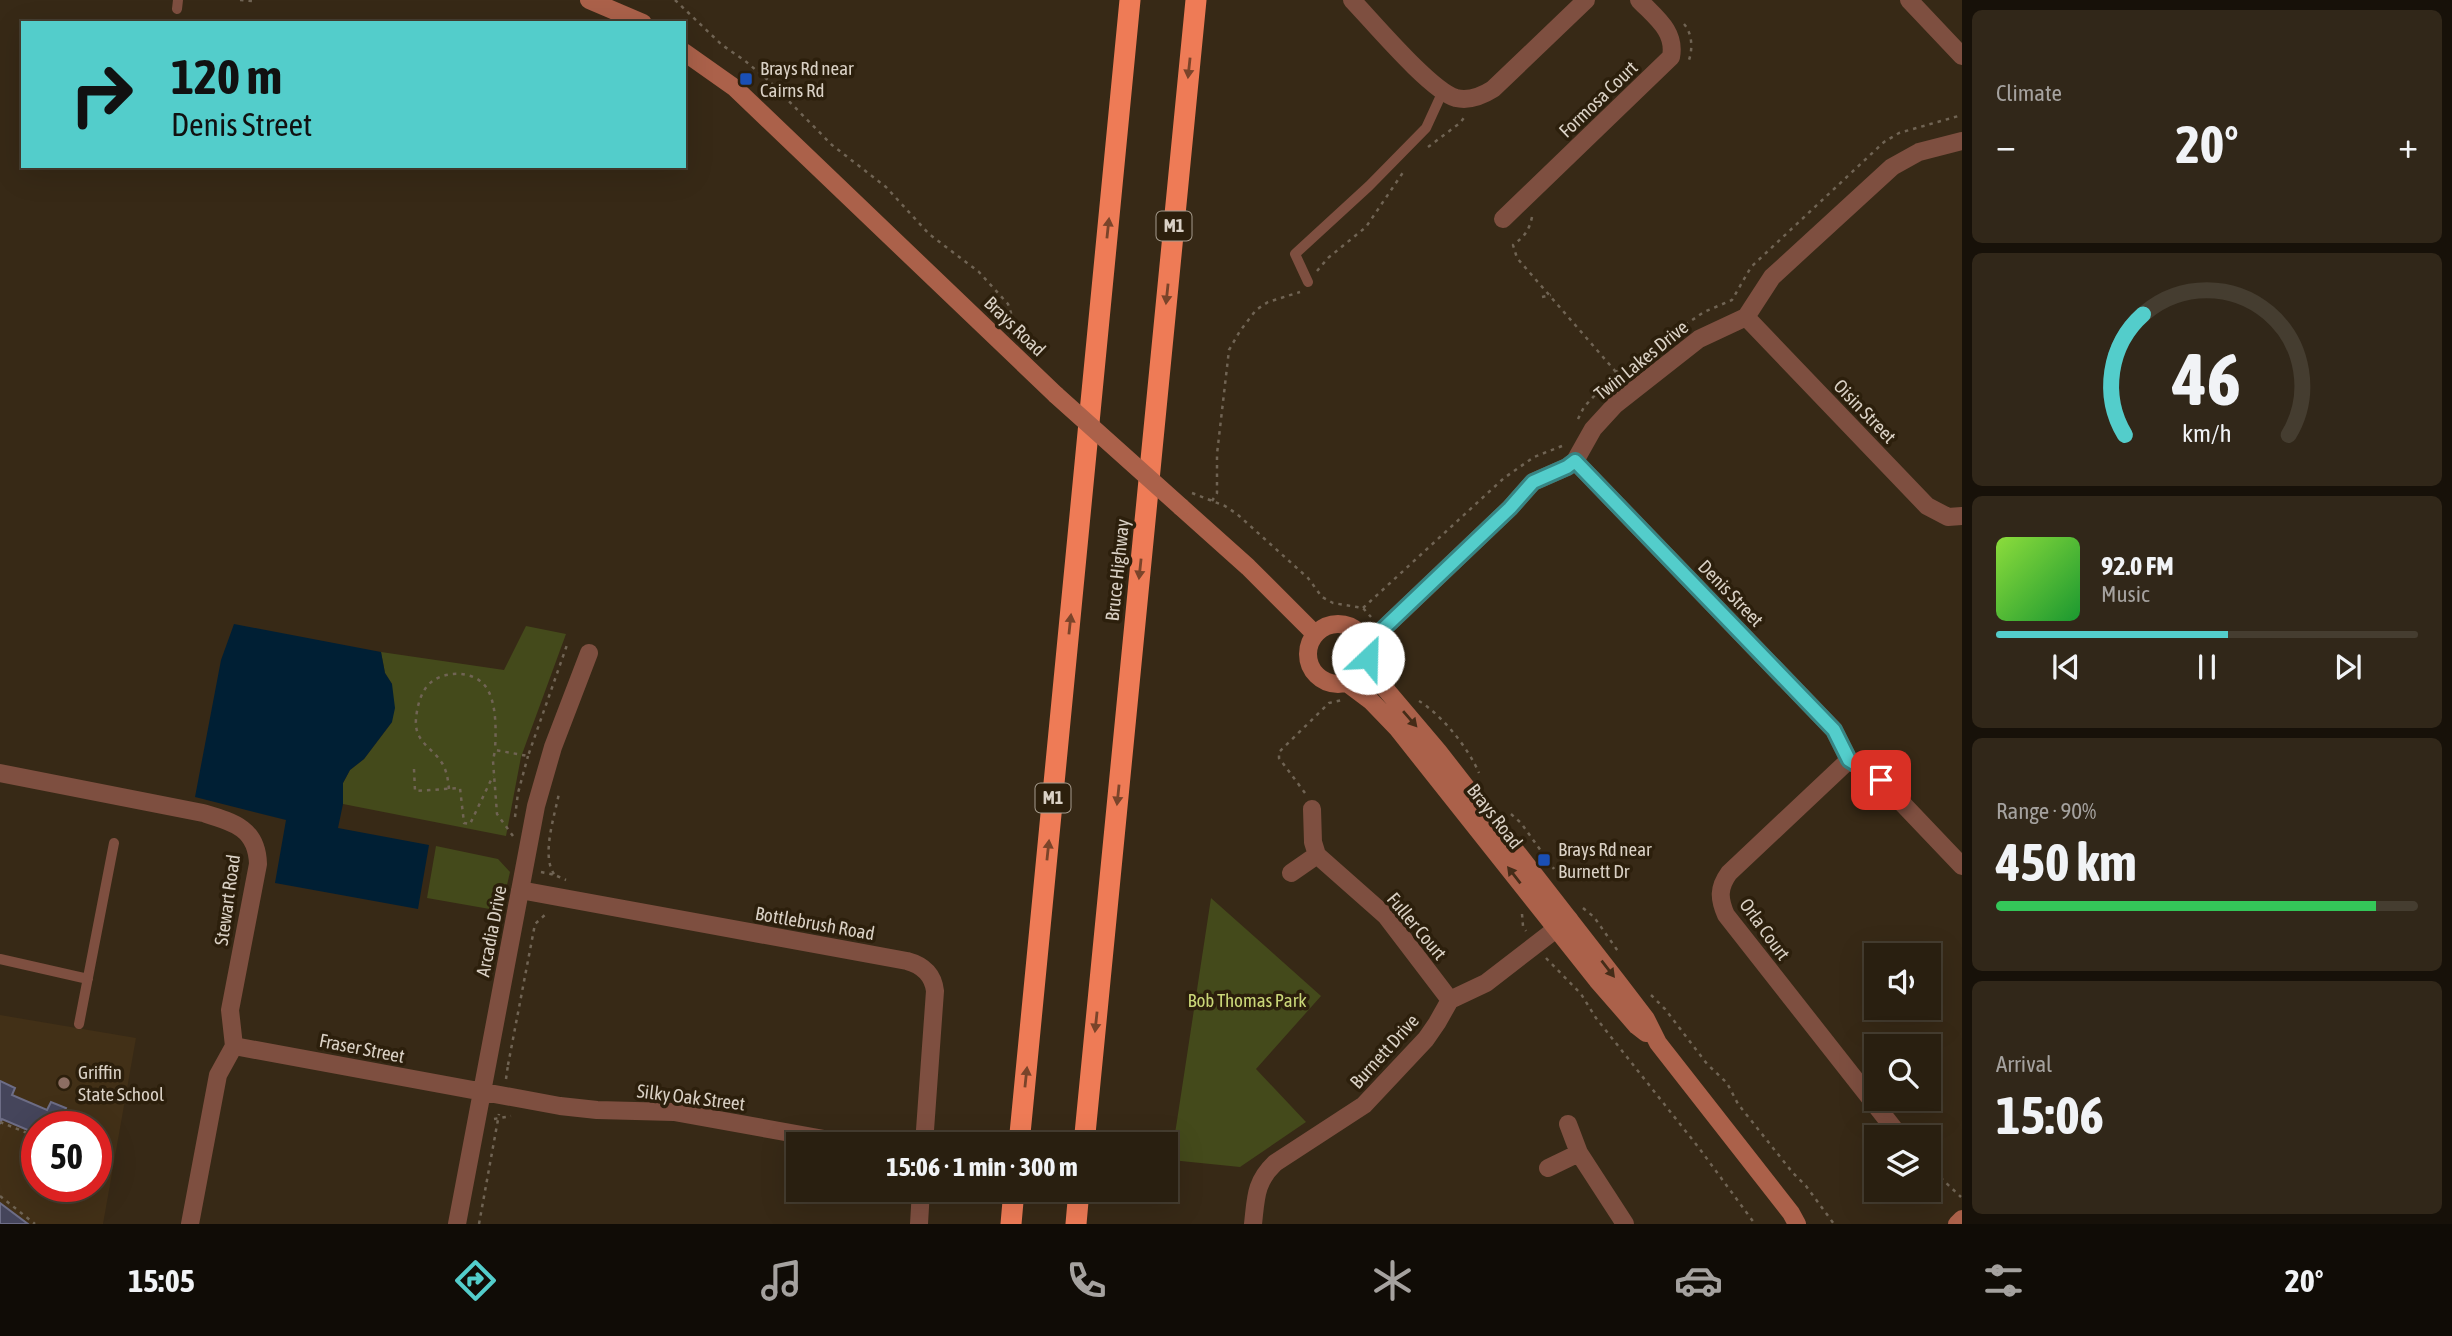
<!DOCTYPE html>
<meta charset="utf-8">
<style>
:root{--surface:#291f10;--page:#312719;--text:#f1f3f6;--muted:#a5a29f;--line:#453d30;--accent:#53cdcb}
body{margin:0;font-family:"Asap Condensed",sans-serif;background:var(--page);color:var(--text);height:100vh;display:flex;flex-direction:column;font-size:26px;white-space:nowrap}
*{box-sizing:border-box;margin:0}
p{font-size:23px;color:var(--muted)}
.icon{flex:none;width:38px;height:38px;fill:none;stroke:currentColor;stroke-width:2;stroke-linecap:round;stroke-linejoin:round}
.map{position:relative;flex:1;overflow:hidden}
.sheet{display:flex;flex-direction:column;gap:10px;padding:10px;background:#171109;width:490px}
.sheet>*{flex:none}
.banner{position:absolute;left:21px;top:21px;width:665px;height:147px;border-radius:0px;box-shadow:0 7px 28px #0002,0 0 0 2px var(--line);background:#53cdcb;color:#111;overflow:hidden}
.fabs{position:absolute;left:1864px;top:943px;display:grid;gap:14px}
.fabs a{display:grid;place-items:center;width:77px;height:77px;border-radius:0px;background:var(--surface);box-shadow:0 7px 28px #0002,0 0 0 2px var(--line);font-size:35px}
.speed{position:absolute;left:21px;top:1111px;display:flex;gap:14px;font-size:35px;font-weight:700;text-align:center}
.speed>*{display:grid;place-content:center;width:91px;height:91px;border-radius:50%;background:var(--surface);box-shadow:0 7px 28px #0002,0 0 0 2px var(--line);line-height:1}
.speed .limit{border:10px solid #d22;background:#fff;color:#111}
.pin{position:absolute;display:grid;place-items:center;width:60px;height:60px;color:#fff;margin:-30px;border-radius:14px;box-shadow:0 4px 10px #0006}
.me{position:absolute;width:77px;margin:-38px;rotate:24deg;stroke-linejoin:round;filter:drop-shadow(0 0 5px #0008)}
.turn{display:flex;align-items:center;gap:24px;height:147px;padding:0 35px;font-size:32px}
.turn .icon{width:91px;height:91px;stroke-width:2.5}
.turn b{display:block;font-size:49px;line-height:60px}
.big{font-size:52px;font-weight:700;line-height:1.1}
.sheet .widget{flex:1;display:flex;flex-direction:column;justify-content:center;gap:10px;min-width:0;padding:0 24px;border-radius:10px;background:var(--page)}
.sheet .dial{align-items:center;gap:0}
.dial svg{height:182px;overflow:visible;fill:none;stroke:var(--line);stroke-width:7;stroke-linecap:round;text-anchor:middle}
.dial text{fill:var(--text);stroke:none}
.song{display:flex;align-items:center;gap:21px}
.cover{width:84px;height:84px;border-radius:10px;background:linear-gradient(135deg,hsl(90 70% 55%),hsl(130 70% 35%))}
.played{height:7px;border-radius:4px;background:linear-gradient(90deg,var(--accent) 55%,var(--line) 55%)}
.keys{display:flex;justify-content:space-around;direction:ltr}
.heat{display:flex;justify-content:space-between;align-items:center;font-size:38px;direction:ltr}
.charge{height:10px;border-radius:5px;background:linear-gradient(90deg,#34c759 90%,var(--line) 0)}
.trip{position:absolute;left:786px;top:1132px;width:392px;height:70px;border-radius:0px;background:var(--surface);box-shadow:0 7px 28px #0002,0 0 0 2px var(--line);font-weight:700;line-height:70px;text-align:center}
.dock{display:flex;height:112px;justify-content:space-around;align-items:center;background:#100c06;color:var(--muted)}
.dock .icon{width:49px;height:49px}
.dock .current{color:var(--accent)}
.dock b{font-size:32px;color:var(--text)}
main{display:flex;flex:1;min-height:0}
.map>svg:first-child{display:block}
.built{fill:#423017;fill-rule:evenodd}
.green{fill:#444a1b}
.water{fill:#001f34}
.building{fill:#45455b;stroke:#6d6d86;stroke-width:2}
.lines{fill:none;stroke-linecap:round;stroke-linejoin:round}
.path{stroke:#706454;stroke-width:2.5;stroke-dasharray:3.5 5;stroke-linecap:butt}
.lane{stroke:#7e4f40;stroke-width:10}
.street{stroke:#7e4f40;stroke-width:18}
.secondary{stroke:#ab614a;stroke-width:18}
.highway{stroke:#ee7b56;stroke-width:21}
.secondary-bridge{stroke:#ab614a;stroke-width:18}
.oneway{fill:#7a442a}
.oneway2{fill:#452c18}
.route-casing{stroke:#368584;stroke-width:18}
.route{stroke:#53cdcb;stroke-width:12}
.transit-dot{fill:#1a4fb4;stroke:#2c1f0c;stroke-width:2.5}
.education-dot{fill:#8d6e63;stroke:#2c1f0c;stroke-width:2.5}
.labels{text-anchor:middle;stroke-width:7;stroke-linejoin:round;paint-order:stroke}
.shield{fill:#2c1f0c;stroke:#a69c8e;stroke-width:2}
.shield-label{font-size:18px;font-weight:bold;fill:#dad1c5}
.poi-label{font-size:19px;fill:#dad1c5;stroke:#2c1f0c;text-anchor:start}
.street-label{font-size:19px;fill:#dad1c5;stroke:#2c1f0c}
.park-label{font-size:19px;fill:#cad778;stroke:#2c1f0c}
</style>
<main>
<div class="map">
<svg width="1962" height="1224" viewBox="0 0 1962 1224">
<rect width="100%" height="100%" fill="#372916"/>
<path class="built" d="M0 1015 136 1038 103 1224H0ZM37 1127H96V1186H37Z"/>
<path class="green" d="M526 626 566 634 521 757 506 836 343 804V783L350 770 364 759 392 722V684L385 673 381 652 504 670Z
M436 846 498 859 510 872 501 911 427 898Z
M1211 898 1321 996 1256 1069 1306 1122 1240 1167 1171 1160Z"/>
<path class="water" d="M234 624 381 652 385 673 392 684 395 708 392 722 364 759 350 770 343 783V804L338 828 429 845 418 909 275 883 286 820 195 797 221 660Z"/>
<path class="building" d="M0 1081 15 1088 12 1095 47 1110 51 1102 66 1108 63 1115 90 1127H37V1134L2 1119 0 1124Z
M0 1203 28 1224H0Z"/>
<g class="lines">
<path class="path" d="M240 0 252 1
M675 0 722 45 744 60 769 81 832 145 886 187 929 234 979 272 1008 304 1018 334
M1684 24C1692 33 1693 48 1689 60
M1428 147 1460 123 1466 115
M1532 217C1529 231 1524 237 1513 245L1517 258 1616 372
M1317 271 1328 258 1366 227 1404 171
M1542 297 1551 295
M1578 419 1584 407 1616 372 1704 312 1732 300 1751 267 1884 142 1899 133 1962 115
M1192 493 1225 506 1237 514 1308 578 1322 597 1333 603 1363 608 1371 617
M1212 501 1217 493V454L1229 350 1240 331 1256 310 1268 302 1300 292
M1363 608 1504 478 1534 457 1562 446
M1394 643 1398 652 1397 677
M1419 701C1442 715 1469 749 1479 773
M414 769 415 791 460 788 464 823 470 824 493 776
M449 789C448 780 447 771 442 763 432 747 414 742 416 719 417 708 420 693 429 684 443 670 474 670 486 687 497 703 496 731 495 750
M1305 793 1279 758V752L1329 703 1342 700
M1511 814 1521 823 1554 869
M515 817 518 793 528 756
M513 836 497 814 493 761 495 750 528 756 567 645
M541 872 555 875
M554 874C541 855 555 815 559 793
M557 876 566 880
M1583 908 1594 917 1620 954
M1522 914 1523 926 1526 931
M1546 958 1581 994 1596 1018 1699 1148 1755 1224
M1651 995 1665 1009 1707 1064 1727 1083 1738 1104 1793 1173 1806 1186 1834 1224
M508 1065 535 924 547 913
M506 1079 508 1065
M494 1119 511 1116
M0 1122 37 1137
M1928 1166 1961 1197
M0 1196 35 1224
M479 1224 499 1114"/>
<path class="lane" d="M177 9 178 0
M1308 282 1295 254 1369 186 1426 128 1443 91
M0 959 88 979
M79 1024 114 843"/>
<path class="street" d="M1352 0C1373 22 1431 91 1456 98 1469 101 1482 96 1493 89L1586 0
M1909 0 1962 56
M1503 219 1671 57C1676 31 1655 17 1639 0
M1746 317 1927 506 1948 517 1962 516
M1575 461 1834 730 1849 760 1881 781 1962 866
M1366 641 1382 630 1510 508 1533 482 1567 467 1575 461 1593 429 1615 405 1699 339 1746 317 1772 277 1892 167 1919 152 1962 141
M1849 760 1729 873C1718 888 1719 899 1726 915L1899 1135
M0 773 203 813C233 822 257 828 258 864L230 1010 234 1046 218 1075 190 1224
M1312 809 1313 842 1317 855 1386 916 1450 1000
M1291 873 1317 855
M520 890 907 961C922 965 933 974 935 991L924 1144
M234 1046 560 1106 597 1110 674 1112 852 1144
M1568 1124 1579 1153 1625 1224
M1548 1168 1579 1153
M457 1224 536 806 553 747 589 653
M919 1224 921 1190
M1253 1224C1256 1198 1255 1182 1275 1163L1364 1105 1426 1039 1437 1023 1450 1000 1486 983 1569 919"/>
<path class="secondary" d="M589 0 643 23
M684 52 735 88 1056 395
M1181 507 1248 567 1315 634
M1308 654a30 30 0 1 1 60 0a30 30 0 1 1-60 0Z
M1366 666 1438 751 1617 981 1646 1019 1658 1043 1791 1213 1797 1224
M1347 683 1371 701 1397 728 1597 980 1637 1026 1646 1033
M1957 1224 1962 1219"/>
<path class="highway" d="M1019 1144 1130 0
M1084 1144 1196 0
M1011 1224 1014 1190
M1076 1224 1079 1190"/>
<path class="secondary-bridge" d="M1056 395 1181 507"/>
</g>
<defs><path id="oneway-solid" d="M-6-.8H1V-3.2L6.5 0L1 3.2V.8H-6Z" transform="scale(1.75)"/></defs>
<g class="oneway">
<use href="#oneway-solid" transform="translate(1189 68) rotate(96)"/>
<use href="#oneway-solid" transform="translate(1108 228) rotate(-84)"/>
<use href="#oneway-solid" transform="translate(1167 294) rotate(96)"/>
<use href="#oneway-solid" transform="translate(1140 569) rotate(96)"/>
<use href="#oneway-solid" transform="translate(1070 624) rotate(-84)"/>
<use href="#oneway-solid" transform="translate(1118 795) rotate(96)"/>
<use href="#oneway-solid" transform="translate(1048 850) rotate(-84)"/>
<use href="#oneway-solid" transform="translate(1096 1022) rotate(96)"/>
<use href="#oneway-solid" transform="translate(1026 1077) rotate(-84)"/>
</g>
<g class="oneway2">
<use href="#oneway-solid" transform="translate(1410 719) rotate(49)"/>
<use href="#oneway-solid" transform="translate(1514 875) rotate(-128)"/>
<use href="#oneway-solid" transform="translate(1608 969) rotate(52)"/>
</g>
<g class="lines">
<defs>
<path id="route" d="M1368 658 1366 641 1382 630 1510 508 1533 482 1567 467 1575 461 1834 730 1849 760 1881 780"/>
</defs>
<use href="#route" class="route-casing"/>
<use href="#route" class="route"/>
</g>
<g class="transit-dot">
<rect x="739" y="72" width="14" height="14" rx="3.5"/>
<rect x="1537" y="853" width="14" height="14" rx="3.5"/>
</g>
<circle class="education-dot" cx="64" cy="1083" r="7"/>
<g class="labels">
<g class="shield">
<rect x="1156.5" y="211.5" width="35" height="29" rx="5"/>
<rect x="1035.5" y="783.5" width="35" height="29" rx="5"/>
</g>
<g class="shield-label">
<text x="1174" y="232">M1</text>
<text x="1053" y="804">M1</text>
</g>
<g class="poi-label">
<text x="760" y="75">Brays Rd near<tspan x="760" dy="22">Cairns Rd</tspan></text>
<text x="1558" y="856">Brays Rd near<tspan x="1558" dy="22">Burnett Dr</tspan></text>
<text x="78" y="1079">Griffin<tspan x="78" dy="22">State School</tspan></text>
</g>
<g class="street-label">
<text transform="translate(1598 99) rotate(-44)" y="7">Formosa Court</text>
<text transform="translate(1015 326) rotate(44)" y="7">Brays Road</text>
<text transform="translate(1641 360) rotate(-39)" y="7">Twin Lakes Drive</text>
<text transform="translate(1865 411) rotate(46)" y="7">Oisin Street</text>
<text transform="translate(1117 570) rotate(-84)" y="7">Bruce Highway</text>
<text transform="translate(1731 593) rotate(46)" y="7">Denis Street</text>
<text transform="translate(1495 816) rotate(52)" y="7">Brays Road</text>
<text transform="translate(227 900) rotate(-82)" y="7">Stewart Road</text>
<text transform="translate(815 923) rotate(10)" y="7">Bottlebrush Road</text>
<text transform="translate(1417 926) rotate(50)" y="7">Fuller Court</text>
<text transform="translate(1765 929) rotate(54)" y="7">Orla Court</text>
<text transform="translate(491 931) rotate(-79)" y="7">Arcadia Drive</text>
<text transform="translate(362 1048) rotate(11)" y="7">Fraser Street</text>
<text transform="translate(1384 1051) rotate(-48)" y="7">Burnett Drive</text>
<text transform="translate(691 1097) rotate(7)" y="7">Silky Oak Street</text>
</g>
<g class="park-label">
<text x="1247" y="1007">Bob Thomas Park</text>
</g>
</g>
</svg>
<div class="fabs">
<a><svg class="icon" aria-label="sound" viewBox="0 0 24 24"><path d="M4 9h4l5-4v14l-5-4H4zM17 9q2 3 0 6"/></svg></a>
<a><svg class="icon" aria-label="search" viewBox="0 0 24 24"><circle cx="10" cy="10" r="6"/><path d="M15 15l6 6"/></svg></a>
<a><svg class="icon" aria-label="layers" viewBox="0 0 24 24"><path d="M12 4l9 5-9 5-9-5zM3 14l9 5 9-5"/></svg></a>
</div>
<div class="speed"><div class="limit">50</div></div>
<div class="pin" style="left:1881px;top:780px;background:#d93025"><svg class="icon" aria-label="arrive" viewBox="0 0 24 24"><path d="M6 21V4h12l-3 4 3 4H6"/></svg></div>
<svg class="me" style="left:1368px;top:658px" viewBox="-20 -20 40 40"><circle r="19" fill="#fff"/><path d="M0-13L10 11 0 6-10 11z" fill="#53cdcb"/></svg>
<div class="trip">15:06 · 1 min · 300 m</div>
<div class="banner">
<div class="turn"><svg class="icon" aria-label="right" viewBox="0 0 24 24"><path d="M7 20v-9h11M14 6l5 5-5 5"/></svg><div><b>120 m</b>Denis Street</div></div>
</div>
</div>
<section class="sheet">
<div class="widget"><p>Climate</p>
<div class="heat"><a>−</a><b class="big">20°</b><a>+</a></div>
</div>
<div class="widget dial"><svg viewBox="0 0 100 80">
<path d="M14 69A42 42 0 1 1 86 69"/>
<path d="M14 69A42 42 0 0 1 22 16" stroke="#53cdcb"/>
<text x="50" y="56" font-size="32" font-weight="700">46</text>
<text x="50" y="72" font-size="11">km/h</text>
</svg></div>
<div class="widget">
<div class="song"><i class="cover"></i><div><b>92.0 FM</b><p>Music</p></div></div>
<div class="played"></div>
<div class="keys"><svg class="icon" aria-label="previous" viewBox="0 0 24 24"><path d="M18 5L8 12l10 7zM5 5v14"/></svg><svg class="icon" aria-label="pause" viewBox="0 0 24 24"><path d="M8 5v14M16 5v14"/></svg><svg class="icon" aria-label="next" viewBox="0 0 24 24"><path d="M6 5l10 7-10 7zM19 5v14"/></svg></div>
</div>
<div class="widget"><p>Range · 90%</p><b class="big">450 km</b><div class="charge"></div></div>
<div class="widget"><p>Arrival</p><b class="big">15:06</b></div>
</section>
</main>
<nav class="dock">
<b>15:05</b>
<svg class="icon current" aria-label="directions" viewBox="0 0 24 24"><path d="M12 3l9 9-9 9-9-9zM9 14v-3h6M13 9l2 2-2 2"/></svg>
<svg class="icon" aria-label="music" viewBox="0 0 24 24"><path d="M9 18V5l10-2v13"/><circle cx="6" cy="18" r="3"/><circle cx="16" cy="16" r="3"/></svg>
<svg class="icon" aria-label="phone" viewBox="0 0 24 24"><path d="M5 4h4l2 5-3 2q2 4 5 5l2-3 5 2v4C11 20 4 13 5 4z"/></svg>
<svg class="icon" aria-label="climate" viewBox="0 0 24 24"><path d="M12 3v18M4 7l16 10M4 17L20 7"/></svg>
<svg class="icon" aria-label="car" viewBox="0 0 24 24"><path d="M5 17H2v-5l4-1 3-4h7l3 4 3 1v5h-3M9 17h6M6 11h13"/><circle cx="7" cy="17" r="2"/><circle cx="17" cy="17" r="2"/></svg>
<svg class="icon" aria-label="filters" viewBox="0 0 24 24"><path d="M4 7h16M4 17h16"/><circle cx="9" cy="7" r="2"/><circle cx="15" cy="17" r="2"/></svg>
<b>20°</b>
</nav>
